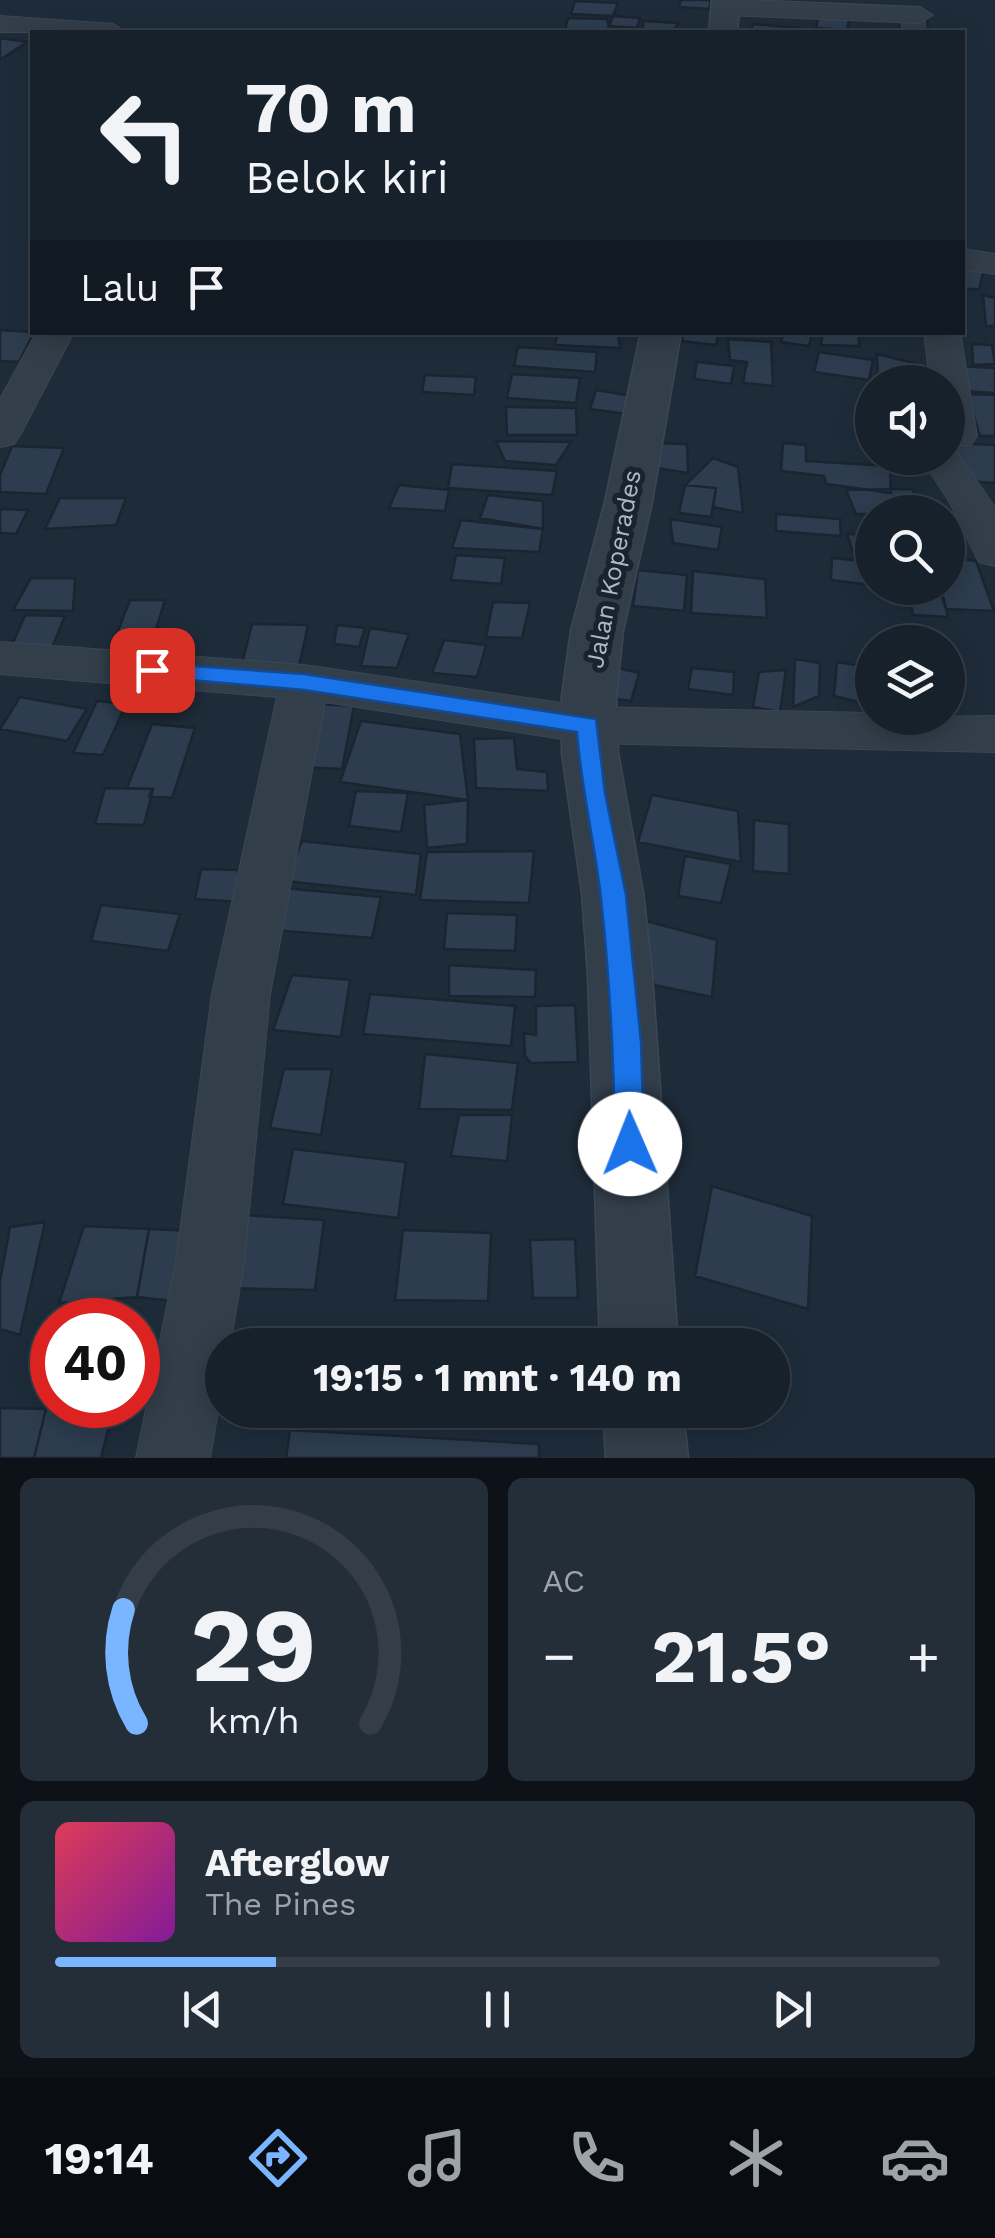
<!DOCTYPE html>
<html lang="id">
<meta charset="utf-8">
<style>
:root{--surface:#16212c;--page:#232e38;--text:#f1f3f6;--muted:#9ea3a9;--line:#353e48;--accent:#79b6ff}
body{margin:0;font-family:"Work Sans",sans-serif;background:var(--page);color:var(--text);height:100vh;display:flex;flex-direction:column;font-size:38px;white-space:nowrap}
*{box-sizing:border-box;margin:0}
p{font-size:32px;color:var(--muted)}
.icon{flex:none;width:55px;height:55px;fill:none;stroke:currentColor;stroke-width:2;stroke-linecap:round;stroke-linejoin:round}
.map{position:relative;height:1458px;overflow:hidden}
.side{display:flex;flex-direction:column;gap:20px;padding:20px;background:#0c1218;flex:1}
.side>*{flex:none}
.hud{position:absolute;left:30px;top:30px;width:935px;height:305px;border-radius:0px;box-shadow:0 5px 25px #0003,0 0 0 2px var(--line);background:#16212c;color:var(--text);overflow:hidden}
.fabs{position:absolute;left:855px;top:365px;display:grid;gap:20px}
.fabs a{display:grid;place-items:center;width:110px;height:110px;border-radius:50%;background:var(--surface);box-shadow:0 5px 25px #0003,0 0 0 2px var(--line);font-size:50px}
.speed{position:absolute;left:30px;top:1298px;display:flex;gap:20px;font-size:50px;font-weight:700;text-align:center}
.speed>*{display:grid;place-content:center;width:130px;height:130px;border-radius:50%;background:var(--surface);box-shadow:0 5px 25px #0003,0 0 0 2px var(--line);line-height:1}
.speed .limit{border:15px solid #d22;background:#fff;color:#111}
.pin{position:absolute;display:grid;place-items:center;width:85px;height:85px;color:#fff;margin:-42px;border-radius:20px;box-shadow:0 5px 15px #0006}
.me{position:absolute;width:110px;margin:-55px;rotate:359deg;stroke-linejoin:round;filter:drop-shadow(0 0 8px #0008)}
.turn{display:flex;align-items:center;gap:35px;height:210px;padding:0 50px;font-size:45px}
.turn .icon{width:130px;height:130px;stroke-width:2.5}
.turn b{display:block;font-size:70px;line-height:85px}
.then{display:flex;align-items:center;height:95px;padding:0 50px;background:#0003;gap:20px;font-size:38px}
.big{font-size:75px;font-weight:700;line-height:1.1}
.side .tile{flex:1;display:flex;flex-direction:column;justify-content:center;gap:15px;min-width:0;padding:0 35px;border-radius:15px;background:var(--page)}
.side .dial{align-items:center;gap:0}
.dial svg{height:260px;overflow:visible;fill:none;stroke:var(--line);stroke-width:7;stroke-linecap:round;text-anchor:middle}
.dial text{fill:var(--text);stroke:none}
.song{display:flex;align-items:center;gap:30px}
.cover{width:120px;height:120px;border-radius:15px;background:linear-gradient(135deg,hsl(350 70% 55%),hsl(290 70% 35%))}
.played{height:10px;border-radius:5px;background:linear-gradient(90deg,var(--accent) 25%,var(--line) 25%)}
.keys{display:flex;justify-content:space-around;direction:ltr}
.heat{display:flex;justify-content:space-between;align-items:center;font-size:55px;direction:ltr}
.side .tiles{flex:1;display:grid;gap:20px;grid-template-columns:1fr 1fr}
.tile:last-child{grid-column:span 2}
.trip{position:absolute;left:205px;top:1328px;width:585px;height:100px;border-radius:50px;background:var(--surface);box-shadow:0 5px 25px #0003,0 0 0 2px var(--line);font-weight:700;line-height:100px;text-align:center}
.dock{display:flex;height:160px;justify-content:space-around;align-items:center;background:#090d12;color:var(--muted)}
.dock .icon{width:70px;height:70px}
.dock .on{color:var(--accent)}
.dock b{font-size:45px;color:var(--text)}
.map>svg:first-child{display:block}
.building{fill:#2d3d4f;stroke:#1a2531;stroke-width:2.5}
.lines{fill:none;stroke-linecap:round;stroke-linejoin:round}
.minor-casing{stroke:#3b4754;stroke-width:2}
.tertiary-casing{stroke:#3b4754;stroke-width:3}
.minor{fill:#323e4a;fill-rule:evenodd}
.tertiary{fill:#323e4a;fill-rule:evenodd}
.route{fill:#1a73e8;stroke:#114b97;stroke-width:2.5}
.labels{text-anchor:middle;stroke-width:10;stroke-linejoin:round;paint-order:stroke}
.street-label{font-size:25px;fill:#acb8c7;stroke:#18232f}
</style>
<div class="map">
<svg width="995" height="1458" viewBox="0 0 995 1458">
<rect width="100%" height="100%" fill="#1e2c3a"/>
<path class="building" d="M681 0H711L709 9 679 7Z
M575 1 618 3 613 16 571 14Z
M819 14 850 16 847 30 816 28Z
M613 16 640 18 637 28 609 26Z
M899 17 927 18 928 32H900Z
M568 18 607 19 609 26 606 31 565 30Z
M643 21 678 23 673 32H643Z
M753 24 798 28 802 32H751Z
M0 38 27 42 0 60Z
M962 260 985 266 979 289H962Z
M983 295 995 298V326H986Z
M0 330 34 332 19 362 0 361Z
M558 332H618L620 348 555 345Z
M684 332 718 335 716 345 682 341Z
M784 332H812L809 346 781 342Z
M823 332H859V346L821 345Z
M728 339 771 342 773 386 743 383 747 362 730 360Z
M972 344 992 345 995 364 973 365Z
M518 347 597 352 595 372 514 366Z
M819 352 873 360 869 380 814 372Z
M877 354 918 364 917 382H878Z
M697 362 734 366 731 384 694 379Z
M955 366 995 368V393L961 391Z
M512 374 580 378 576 403 507 398Z
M425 375 476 377 474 395 422 392Z
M596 390 632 396 627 414 590 409Z
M967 394 995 395V436H980Z
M506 407 576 408 577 435H507Z
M496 441 571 442 556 465 505 461Z
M648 443 687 444 688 473 645 466Z
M783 443 806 445V461L890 466 891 493 826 484 824 476 781 471Z
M953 443 995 445V483L958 480Z
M12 446 64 448 46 494 0 492V475Z
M713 458 738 467 743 513 713 507 716 488 685 485Z
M452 464 557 471 552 495 448 488Z
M399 485 449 490 445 511 389 508Z
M685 485 716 488 711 517 679 513Z
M913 489 917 512 872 514H856L846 490Z
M488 495 543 501V529L480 518Z
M60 498H126L116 525 45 529Z
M0 509 28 510 16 534 0 533Z
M776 514 840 519 841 536 776 531Z
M670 519 722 527 718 550 673 543Z
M461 520 543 529 539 552 452 548Z
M847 534 872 535V576L861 577Z
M456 555 505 558 501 584 451 580Z
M948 557 976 561 994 611 946 609 939 588H948Z
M832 558 872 562V585L831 580Z
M638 570 687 575 684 611 633 606Z
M693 571 765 579 767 618 691 613Z
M31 578H75L73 611 13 610Z
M907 588H941L948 617 913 615Z
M130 600H165L150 648 112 646Z
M493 602 530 603 522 638 486 637Z
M25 615 65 616 51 650 11 648Z
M252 624 308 625 299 666 242 664Z
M337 625 365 628 359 647 334 644Z
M370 628 409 634 397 668 361 666Z
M444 640 486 645 477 677 432 673Z
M795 659 820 663 819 696 793 707Z
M837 662 862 666 872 705 834 696Z
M605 665 639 673 631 701 590 695Z
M692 668 734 672 733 695 688 689Z
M786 670 780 712 753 707 759 672Z
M20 697 87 709 67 741 0 729Z
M97 701 126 704 103 755 73 753Z
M318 704 354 706 342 769 305 767Z
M361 721 460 734 468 800 340 782Z
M152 724 195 728 172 798 149 796 153 789 127 788Z
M514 738 517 769 547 772 548 791 476 788 474 739Z
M105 788 153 789 144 825 95 824Z
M356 791 408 793 401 832 349 826Z
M652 795 738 811 741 862 638 842Z
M468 800 467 844 427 848 424 805Z
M754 820 789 824V874L753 871Z
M302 841 421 854 416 895 285 881Z
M534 851 529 903 420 900 427 852Z
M685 856 731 864 721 903 678 896Z
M201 869 238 870 240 902 195 899Z
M283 888 381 897 372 938 273 930Z
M101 905 180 914 168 951 91 941Z
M447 913 517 915 515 951 444 949Z
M639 919 717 940 712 997 654 985Z
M449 965 536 970 535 997 449 996Z
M292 975 350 980 341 1037 273 1030Z
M370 994 515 1006 511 1046 363 1034Z
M575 1005 578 1062 531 1063 525 1056 524 1033 536 1035V1006Z
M425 1054 518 1063 512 1110 419 1109Z
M284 1069H332L321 1135 270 1128Z
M459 1115H512L507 1161 451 1156Z
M293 1149 406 1162 398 1218 283 1204Z
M712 1186 812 1216 808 1309 695 1276Z
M242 1215 324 1220 315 1290 225 1288Z
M45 1222 20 1335 0 1329V1281L10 1227Z
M84 1226 149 1229 137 1297 59 1303Z
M149 1229 195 1231 181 1302 137 1297Z
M403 1230 491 1233 488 1301 395 1300Z
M575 1239 578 1298H533L530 1240Z
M0 1408 46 1409 34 1458H0Z
M46 1409 112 1413 101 1458H34Z
M290 1430 539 1444V1458H286Z"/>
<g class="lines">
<defs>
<path id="minor" d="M745 0 920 7 933 15 920 23 726 15 713 7 723 0Z
M0 16 113 24 126 32H0Z
M962 249 995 254V274L962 269Z
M37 332H74L20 435 14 444 0 447V399Z
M924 332H960L977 436 971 445 948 446V382H930Z
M948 447 955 449 995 508V566L979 562 949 501 921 458H948Z
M0 642 304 665 588 707 872 713V718L995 716V752L588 743 325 702 270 994 244 1262 230 1345H222V1386L210 1458H136L176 1262 212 994 277 697 0 674Z"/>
<path id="tertiary" d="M712 0H740L737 32H709Z
M641 332H681L652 502 623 631 616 696 618 753 643 893 652 974 678 1345H600L588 974 582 893 562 753V696L571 631 605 502Z
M603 1410H683L688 1458H606Z"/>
</defs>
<use href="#minor" class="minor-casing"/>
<use href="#tertiary" class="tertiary-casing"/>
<use href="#minor" class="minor"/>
<use href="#tertiary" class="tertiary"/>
</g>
<path class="route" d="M152 663 304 674 596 719 605 793 626 895 641 1042 644 1144 640 1153 630 1157 619 1153 615 1144C614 1062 610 980 601 899 595 843 581 788 577 732L304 690 144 676 141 670 144 665Z"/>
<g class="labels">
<g class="street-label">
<text transform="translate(613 569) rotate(-79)" y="9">Jalan Koperades</text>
</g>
</g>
</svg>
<div class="fabs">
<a><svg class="icon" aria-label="sound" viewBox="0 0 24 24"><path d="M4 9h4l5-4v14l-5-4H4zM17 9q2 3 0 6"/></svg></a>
<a><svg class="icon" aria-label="search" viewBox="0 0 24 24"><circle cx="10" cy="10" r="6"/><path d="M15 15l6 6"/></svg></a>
<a><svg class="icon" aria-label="layers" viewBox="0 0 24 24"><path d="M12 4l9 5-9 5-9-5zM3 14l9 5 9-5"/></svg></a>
</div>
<div class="speed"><div class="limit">40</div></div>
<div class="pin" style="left:152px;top:670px;background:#d93025"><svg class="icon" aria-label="arrive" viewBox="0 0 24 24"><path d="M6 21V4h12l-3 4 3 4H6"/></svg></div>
<svg class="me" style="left:630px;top:1144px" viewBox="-20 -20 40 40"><circle r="19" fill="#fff"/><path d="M0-13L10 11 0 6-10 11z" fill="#1a73e8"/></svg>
<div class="trip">19:15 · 1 mnt · 140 m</div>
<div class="hud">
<div class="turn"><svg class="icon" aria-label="left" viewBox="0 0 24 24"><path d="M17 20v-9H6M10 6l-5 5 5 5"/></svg><div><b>70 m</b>Belok kiri</div></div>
<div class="then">Lalu<svg class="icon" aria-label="arrive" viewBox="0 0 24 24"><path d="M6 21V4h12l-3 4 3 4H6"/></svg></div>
</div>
</div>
<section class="side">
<div class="tiles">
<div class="tile dial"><svg viewBox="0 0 100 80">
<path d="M14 69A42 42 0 1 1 86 69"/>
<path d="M14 69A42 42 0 0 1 10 34" stroke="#79b6ff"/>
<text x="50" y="56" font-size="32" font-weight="700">29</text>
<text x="50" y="72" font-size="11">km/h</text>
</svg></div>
<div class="tile"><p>AC</p>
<div class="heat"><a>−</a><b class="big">21.5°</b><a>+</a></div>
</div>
<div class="tile">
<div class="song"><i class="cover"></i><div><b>Afterglow</b><p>The Pines</p></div></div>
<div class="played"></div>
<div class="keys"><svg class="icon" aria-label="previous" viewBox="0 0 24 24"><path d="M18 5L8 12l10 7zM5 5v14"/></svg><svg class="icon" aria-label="pause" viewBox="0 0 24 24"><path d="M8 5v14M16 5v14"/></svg><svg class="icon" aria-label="next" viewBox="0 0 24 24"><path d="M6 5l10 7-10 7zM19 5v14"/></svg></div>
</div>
</div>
</section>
<nav class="dock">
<b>19:14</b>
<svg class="icon on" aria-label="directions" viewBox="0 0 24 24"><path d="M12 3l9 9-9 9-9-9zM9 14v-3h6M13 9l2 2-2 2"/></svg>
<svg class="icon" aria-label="music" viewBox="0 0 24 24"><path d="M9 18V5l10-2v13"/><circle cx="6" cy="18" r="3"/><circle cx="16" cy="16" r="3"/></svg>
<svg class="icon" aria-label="phone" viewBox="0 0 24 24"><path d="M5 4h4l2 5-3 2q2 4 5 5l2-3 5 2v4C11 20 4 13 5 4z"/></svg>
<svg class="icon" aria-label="climate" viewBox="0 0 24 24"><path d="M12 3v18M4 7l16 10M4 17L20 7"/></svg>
<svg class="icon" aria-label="car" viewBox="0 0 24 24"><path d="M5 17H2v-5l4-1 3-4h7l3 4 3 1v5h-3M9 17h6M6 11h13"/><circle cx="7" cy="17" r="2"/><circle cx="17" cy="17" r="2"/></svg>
</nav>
